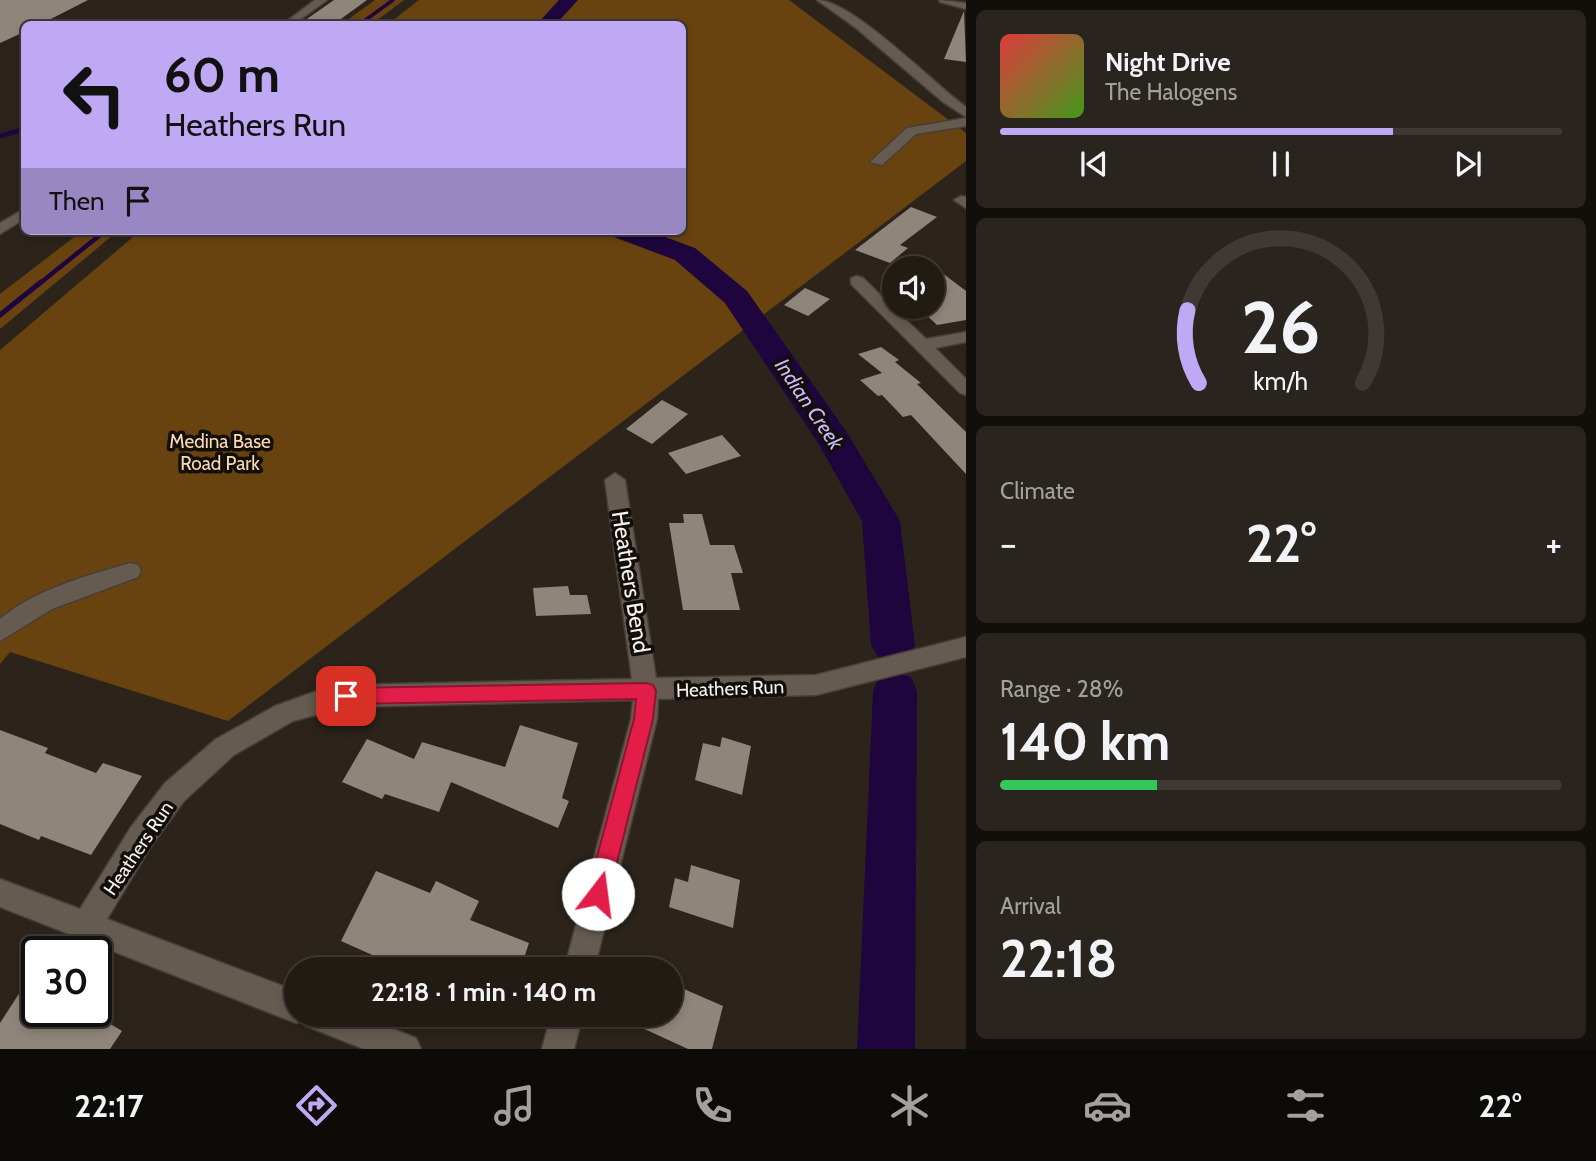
<!DOCTYPE html>
<meta charset="utf-8">
<style>
:root{--surface:#211b14;--page:#29241d;--text:#f1f3f6;--muted:#a2a1a0;--line:#3e3934;--accent:#bfa9f4}
body{margin:0;font-family:Cabin,sans-serif;background:var(--page);color:var(--text);height:100vh;display:flex;flex-direction:column;font-size:26px;white-space:nowrap}
*{box-sizing:border-box;margin:0}
p{font-size:23px;color:var(--muted)}
.icon{flex:none;width:38px;height:38px;fill:none;stroke:currentColor;stroke-width:2;stroke-linecap:round;stroke-linejoin:round}
.map{position:relative;flex:1;overflow:hidden}
.sheet{display:flex;flex-direction:column;gap:10px;padding:10px;background:#120f0b;width:630px}
.sheet>*{flex:none}
.guide{position:absolute;left:21px;top:21px;width:665px;height:214px;border-radius:10px;box-shadow:0 4px 10px #0003,0 0 0 2px var(--line);background:#bfa9f4;color:#111;overflow:hidden}
.tools{position:absolute;left:882px;top:256px;display:grid;gap:14px}
.tools a{display:grid;place-items:center;width:63px;height:63px;border-radius:50%;background:var(--surface);box-shadow:0 4px 10px #0003,0 0 0 2px var(--line);font-size:35px}
.speed{position:absolute;left:21px;top:936px;display:flex;gap:14px;font-size:35px;font-weight:700;text-align:center}
.speed>*{display:grid;place-content:center;width:91px;height:91px;border-radius:50%;background:var(--surface);box-shadow:0 4px 10px #0003,0 0 0 2px var(--line);line-height:1}
.speed .limit{border:4px solid #111;border-radius:10px;background:#fff;color:#111}
.pin{position:absolute;display:grid;place-items:center;width:60px;height:60px;color:#fff;margin:-30px;border-radius:14px;box-shadow:0 4px 10px #0006}
.me{position:absolute;width:77px;margin:-38px;rotate:15deg;stroke-linejoin:round;filter:drop-shadow(0 0 5px #0008)}
.turn{display:flex;align-items:center;gap:24px;height:147px;padding:0 28px;font-size:32px}
.turn .icon{width:91px;height:91px;stroke-width:2.5}
.turn b{display:block;font-size:49px;line-height:60px}
.then{display:flex;align-items:center;height:66px;padding:0 28px;background:#0003;gap:14px;font-size:26px}
.big{font-size:52px;font-weight:800;line-height:1.1}
.sheet .tile{flex:1;display:flex;flex-direction:column;justify-content:center;gap:10px;min-width:0;padding:0 24px;border-radius:10px;background:var(--page)}
.sheet .dial{align-items:center;gap:0}
.dial svg{height:182px;overflow:visible;fill:none;stroke:var(--line);stroke-width:7;stroke-linecap:round;text-anchor:middle}
.dial text{fill:var(--text);stroke:none}
.song{display:flex;align-items:center;gap:21px}
.cover{width:84px;height:84px;border-radius:10px;background:linear-gradient(135deg,hsl(0 70% 55%),hsl(100 70% 35%))}
.played{height:7px;border-radius:4px;background:linear-gradient(90deg,var(--accent) 70%,var(--line) 70%)}
.keys{display:flex;justify-content:space-around;direction:ltr}
.heat{display:flex;justify-content:space-between;align-items:center;font-size:38px;direction:ltr}
.charge{height:10px;border-radius:5px;background:linear-gradient(90deg,#34c759 28%,var(--line) 0)}
.trip{position:absolute;left:284px;top:957px;width:399px;height:70px;border-radius:35px;background:var(--surface);box-shadow:0 4px 10px #0003,0 0 0 2px var(--line);font-weight:800;line-height:70px;text-align:center}
.tab-bar{display:flex;height:112px;justify-content:space-around;align-items:center;background:#0d0b08;color:var(--muted)}
.tab-bar .icon{width:49px;height:49px}
.tab-bar .active{color:var(--accent)}
.tab-bar b{font-size:32px;color:var(--text)}
main{display:flex;flex:1;min-height:0}
.map>svg:first-child{display:block}
.green{fill:#69430f}
.lines{fill:none;stroke-linecap:round;stroke-linejoin:round}
.stream-far2{stroke:#1e053d;stroke-width:3.5}
.stream-far1{stroke:#1e053d;stroke-width:4.5}
.stream{stroke:#1e053d;stroke-width:5}
.river{fill:#1e053d;fill-rule:evenodd}
.building{fill:#90857a}
.minor-casing{stroke:#463f38;stroke-width:3}
.minor{fill:#655b51;fill-rule:evenodd}
.route{fill:#e11d48;stroke:#92132f;stroke-width:2}
.labels{text-anchor:middle;stroke-width:7;stroke-linejoin:round;paint-order:stroke}
.park-label{font-size:19px;fill:#fbd9b4;stroke:#120e0a}
.street-label{font-size:19px;fill:#f7f2ec;stroke:#120e0a}
.water-label{font-size:21px;font-style:italic;fill:#cdbafb;stroke:#120e0a}
.near-street-label{font-size:23px;fill:#f7f2ec;stroke:#120e0a}
</style>
<main>
<div class="map">
<svg width="966" height="1049" viewBox="0 0 966 1049">
<rect width="100%" height="100%" fill="#2c241b"/>
<path class="green" d="M375 0H404L372 24H342Z
M419 0H789L966 133V161L228 721 10 652 0 664V350L140 231H682V24H388Z
M82 231H118L0 329V294Z"/>
<g class="lines">
<path class="stream-far2" d="M360 24 393 0"/>
<path class="stream-far1" d="M0 136 24 129
M39 284 105 231"/>
<path class="stream" d="M0 315 41 282"/>
<path class="river" d="M559 0H578L556 24H537Z
M610 231H649L695 248 747 291 846 431 900 521 915 645 908 657 893 663 878 657 871 645 862 521 818 443 725 303 675 260 614 237Z
M895 672 911 677 917 691 915 1049H857L873 691 879 677Z"/>
</g>
<path class="building" d="M0 0H88L41 24H24V32L0 43Z
M334 0H367L334 24 304 21Z
M964 11 966 62 944 59Z
M911 207 937 217 900 245 908 248 890 263 855 250Z
M933 266 966 291V320L937 325 920 309 933 307Z
M805 288 830 299 808 316 784 305Z
M881 347 899 360 895 362 921 383 917 384 966 432V474L911 415 903 417 882 395 878 396 860 380 882 373 858 354Z
M662 400 688 414 652 444 626 429Z
M722 435 741 456 686 474 668 453Z
M683 514H702L710 545H734L743 573H731L740 610H683L669 523H684Z
M568 586 570 595H587L591 614 536 616 533 588Z
M520 725 578 743 562 798 569 801 558 828 451 782 439 812 385 794 382 799 342 782 367 739 414 759 422 742 505 767Z
M0 730 48 748 45 753 96 773 103 763 142 776 91 855 41 836 39 840 0 824Z
M722 737 751 746 742 795 695 780 703 743 720 747Z
M691 865 740 880 733 928 669 907 675 878 688 882Z
M376 871 430 893 436 881 479 901 470 920 529 943 520 970H406L341 941Z
M37 966V1012H91L122 1031 110 1049H0V1023Z
M670 983 723 1006 712 1049H688L614 1015H670Z"/>
<g class="lines">
<defs>
<path id="minor" d="M315 0H327L294 24H283Z
M817 0C852 0 933 83 966 107V117L943 102 856 28Z
M939 0 966 3V9L940 2Z
M966 118V126L916 134 882 165 870 162 907 128Z
M961 196 966 197V208L954 200Z
M24 209V219L0 234V223Z
M857 276 863 278 926 339 966 332V342L935 348 966 379V395L960 393 851 284V278Z
M615 473 625 480 656 678 816 675 966 637V657L816 695 658 699 657 719 594 970H564L631 719 633 700 346 707 293 721 234 755 184 801 151 846 107 919 296 991V1015H358L416 1038 421 1049H364L306 1026 303 1020 296 1023 0 907V879L80 909 131 827 165 783 216 739 275 706 314 692 346 685 632 679 605 480Z
M130 563 138 565 141 571 138 577 52 609 0 641V619C36 589 86 576 130 563Z
M551 1015H583L574 1049H542Z"/>
</defs>
<use href="#minor" class="minor-casing"/>
<use href="#minor" class="minor"/>
</g>
<path class="route" d="M646 683 653 685 656 691 653 719 609 894 606 902 598 905 591 902 587 894 634 719 636 699 346 704 339 702 336 696 339 691 346 688Z"/>
<g class="labels">
<g class="park-label">
<text x="220" y="448">Medina Base<tspan x="220" dy="22">Road Park</tspan></text>
</g>
<g class="street-label">
<text transform="translate(730 688) rotate(-2)" y="7">Heathers Run</text>
<text transform="translate(138 848) rotate(-56)" y="7">Heathers Run</text>
</g>
<g class="water-label">
<text transform="translate(809 404) rotate(56)" y="7">Indian Creek</text>
</g>
<g class="near-street-label">
<text transform="translate(631 582) rotate(81)" y="8">Heathers Bend</text>
</g>
</g>
</svg>
<div class="tools">
<a><svg class="icon" aria-label="sound" viewBox="0 0 24 24"><path d="M4 9h4l5-4v14l-5-4H4zM17 9q2 3 0 6"/></svg></a>
</div>
<div class="speed"><div class="limit">30</div></div>
<div class="pin" style="left:346px;top:696px;background:#d93025"><svg class="icon" aria-label="arrive" viewBox="0 0 24 24"><path d="M6 21V4h12l-3 4 3 4H6"/></svg></div>
<svg class="me" style="left:598px;top:894px" viewBox="-20 -20 40 40"><circle r="19" fill="#fff"/><path d="M0-13L10 11 0 6-10 11z" fill="#e11d48"/></svg>
<div class="trip">22:18 · 1 min · 140 m</div>
<div class="guide">
<div class="turn"><svg class="icon" aria-label="left" viewBox="0 0 24 24"><path d="M17 20v-9H6M10 6l-5 5 5 5"/></svg><div><b>60 m</b>Heathers Run</div></div>
<div class="then">Then<svg class="icon" aria-label="arrive" viewBox="0 0 24 24"><path d="M6 21V4h12l-3 4 3 4H6"/></svg></div>
</div>
</div>
<section class="sheet">
<div class="tile">
<div class="song"><i class="cover"></i><div><b>Night Drive</b><p>The Halogens</p></div></div>
<div class="played"></div>
<div class="keys"><svg class="icon" aria-label="previous" viewBox="0 0 24 24"><path d="M18 5L8 12l10 7zM5 5v14"/></svg><svg class="icon" aria-label="pause" viewBox="0 0 24 24"><path d="M8 5v14M16 5v14"/></svg><svg class="icon" aria-label="next" viewBox="0 0 24 24"><path d="M6 5l10 7-10 7zM19 5v14"/></svg></div>
</div>
<div class="tile dial"><svg viewBox="0 0 100 80">
<path d="M14 69A42 42 0 1 1 86 69"/>
<path d="M14 69A42 42 0 0 1 9 37" stroke="#bfa9f4"/>
<text x="50" y="56" font-size="32" font-weight="700">26</text>
<text x="50" y="72" font-size="11">km/h</text>
</svg></div>
<div class="tile"><p>Climate</p>
<div class="heat"><a>−</a><b class="big">22°</b><a>+</a></div>
</div>
<div class="tile"><p>Range · 28%</p><b class="big">140 km</b><div class="charge"></div></div>
<div class="tile"><p>Arrival</p><b class="big">22:18</b></div>
</section>
</main>
<nav class="tab-bar">
<b>22:17</b>
<svg class="icon active" aria-label="directions" viewBox="0 0 24 24"><path d="M12 3l9 9-9 9-9-9zM9 14v-3h6M13 9l2 2-2 2"/></svg>
<svg class="icon" aria-label="music" viewBox="0 0 24 24"><path d="M9 18V5l10-2v13"/><circle cx="6" cy="18" r="3"/><circle cx="16" cy="16" r="3"/></svg>
<svg class="icon" aria-label="phone" viewBox="0 0 24 24"><path d="M5 4h4l2 5-3 2q2 4 5 5l2-3 5 2v4C11 20 4 13 5 4z"/></svg>
<svg class="icon" aria-label="climate" viewBox="0 0 24 24"><path d="M12 3v18M4 7l16 10M4 17L20 7"/></svg>
<svg class="icon" aria-label="car" viewBox="0 0 24 24"><path d="M5 17H2v-5l4-1 3-4h7l3 4 3 1v5h-3M9 17h6M6 11h13"/><circle cx="7" cy="17" r="2"/><circle cx="17" cy="17" r="2"/></svg>
<svg class="icon" aria-label="filters" viewBox="0 0 24 24"><path d="M4 7h16M4 17h16"/><circle cx="9" cy="7" r="2"/><circle cx="15" cy="17" r="2"/></svg>
<b>22°</b>
</nav>
